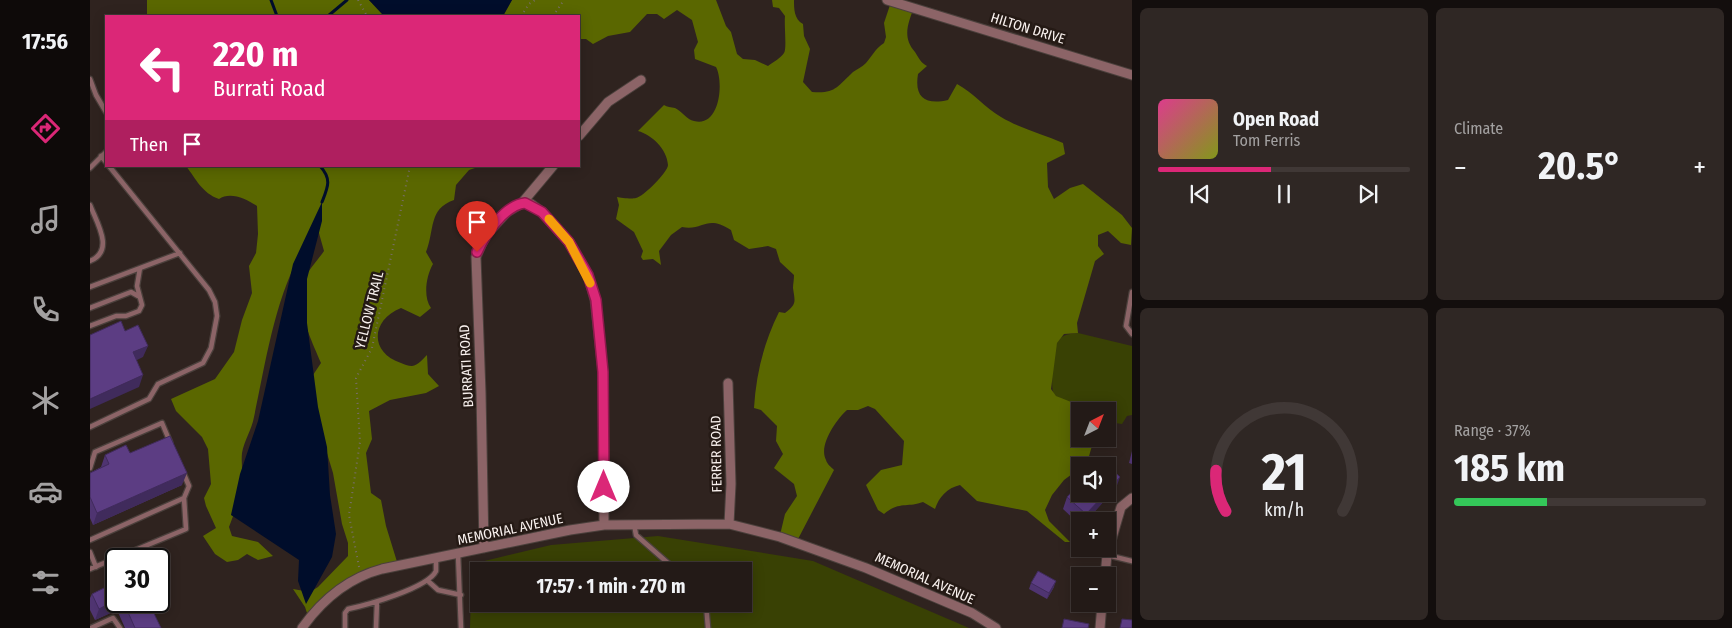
<!DOCTYPE html>
<meta charset="utf-8">
<style>
:root{--surface:#231a17;--page:#2f2724;--text:#f1f3f6;--muted:#a3a1a1;--line:#403836;--accent:#db2777}
body{margin:0;font-family:"Fira Sans Condensed",sans-serif;background:var(--page);color:var(--text);height:100vh;display:flex;flex-direction:column;font-size:19px;white-space:nowrap}
*{box-sizing:border-box;margin:0}
p{font-size:16px;color:var(--muted)}
.icon{flex:none;width:28px;height:28px;fill:none;stroke:currentColor;stroke-width:2;stroke-linecap:round;stroke-linejoin:round}
.map{position:relative;flex:1;overflow:hidden}
.panel{display:flex;flex-direction:column;gap:8px;padding:8px;background:#130e0d;width:600px}
.panel>*{flex:none}
.hud{position:absolute;left:15px;top:15px;width:475px;height:152px;border-radius:0px;box-shadow:0 2px 12px #0003,0 0 0 1px var(--line);background:#db2777;color:#fff;overflow:hidden}
.needle{width:32px;rotate:42deg}
.fabs{position:absolute;left:981px;top:402px;display:grid;gap:10px}
.fabs a{display:grid;place-items:center;width:45px;height:45px;border-radius:0px;background:var(--surface);box-shadow:0 2px 12px #0003,0 0 0 1px var(--line);font-size:25px}
.speed{position:absolute;left:15px;top:548px;display:flex;gap:10px;font-size:25px;font-weight:700;text-align:center}
.speed>*{display:grid;place-content:center;width:65px;height:65px;border-radius:50%;background:var(--surface);box-shadow:0 2px 12px #0003,0 0 0 1px var(--line);line-height:1}
.speed .limit{border:2px solid #111;border-radius:8px;background:#fff;color:#111}
.pin{position:absolute;display:grid;place-items:center;width:42px;height:42px;color:#fff;margin:-51px -21px;border-radius:50% 50% 50% 0;rotate:-45deg;box-shadow:0 0 5px #0007}
.pin .icon{rotate:45deg}
.me{position:absolute;width:55px;margin:-28px;rotate:0deg;stroke-linejoin:round;filter:drop-shadow(0 0 4px #0008)}
.turn{display:flex;align-items:center;gap:18px;height:105px;padding:0 25px;font-size:22px}
.turn .icon{width:65px;height:65px;stroke-width:2.5}
.turn b{display:block;font-size:35px;line-height:42px}
.then{display:flex;align-items:center;height:48px;padding:0 25px;background:#0003;gap:10px;font-size:19px}
.big{font-size:38px;font-weight:700;line-height:1.1}
.panel .card{flex:1;display:flex;flex-direction:column;justify-content:center;gap:8px;min-width:0;padding:0 18px;border-radius:8px;background:var(--page)}
.panel .dial{align-items:center;gap:0}
.dial svg{height:130px;overflow:visible;fill:none;stroke:var(--line);stroke-width:7;stroke-linecap:round;text-anchor:middle}
.dial text{fill:var(--text);stroke:none}
.song{display:flex;align-items:center;gap:15px}
.cover{width:60px;height:60px;border-radius:8px;background:linear-gradient(135deg,hsl(330 70% 55%),hsl(70 70% 35%))}
.played{height:5px;border-radius:2px;background:linear-gradient(90deg,var(--accent) 45%,var(--line) 45%)}
.keys{display:flex;justify-content:space-around;direction:ltr}
.heat{display:flex;justify-content:space-between;align-items:center;font-size:28px;direction:ltr}
.charge{height:8px;border-radius:4px;background:linear-gradient(90deg,#34c759 37%,var(--line) 0)}
.panel .tiles{flex:1;display:grid;gap:8px;grid-template-columns:repeat(2,1fr)}
.trip{position:absolute;left:380px;top:562px;width:282px;height:50px;border-radius:0px;background:var(--surface);box-shadow:0 2px 12px #0003,0 0 0 1px var(--line);font-weight:700;line-height:50px;text-align:center}
main{display:flex;flex:1;min-height:0}
.tabs{display:flex;flex-direction:column;width:90px;justify-content:space-around;align-items:center;background:#0e0a09;color:var(--muted)}
.tabs .icon{width:35px;height:35px}
.tabs .current{color:var(--accent)}
.tabs b{font-size:22px;color:var(--text)}
.map>svg:first-child{display:block}
.green{fill:#394104;fill-rule:evenodd}
.forest{fill:#5a6700}
.water{fill:#000d2b}
.lines{fill:none;stroke-linecap:round;stroke-linejoin:round}
.stream{stroke:#000d2b;stroke-width:3}
.lane-casing{stroke:#4b403c;stroke-width:7}
.street-casing{stroke:#4b403c;stroke-width:11}
.path{stroke:#796e6b;stroke-width:2;stroke-dasharray:1 4;stroke-linecap:butt}
.lane{stroke:#8c6467;stroke-width:4.5}
.street{stroke:#8c6467;stroke-width:9}
.wall{fill:#4f3471}
.shaded-wall{fill:#402b5c}
.building{fill:#5c3d83;stroke:#402b5c}
.route-casing{stroke:#8e194d;stroke-width:12}
.route{stroke:#db2777;stroke-width:9}
.slow{stroke:#f59e0b;stroke-width:9}
.labels{text-anchor:middle;stroke-width:5;stroke-linejoin:round;paint-order:stroke}
.street-label{font-size:14px;fill:#f9f1ee;stroke:#251a15}
</style>
<main>
<nav class="tabs">
<b>17:56</b>
<svg class="icon current" aria-label="directions" viewBox="0 0 24 24"><path d="M12 3l9 9-9 9-9-9zM9 14v-3h6M13 9l2 2-2 2"/></svg>
<svg class="icon" aria-label="music" viewBox="0 0 24 24"><path d="M9 18V5l10-2v13"/><circle cx="6" cy="18" r="3"/><circle cx="16" cy="16" r="3"/></svg>
<svg class="icon" aria-label="phone" viewBox="0 0 24 24"><path d="M5 4h4l2 5-3 2q2 4 5 5l2-3 5 2v4C11 20 4 13 5 4z"/></svg>
<svg class="icon" aria-label="climate" viewBox="0 0 24 24"><path d="M12 3v18M4 7l16 10M4 17L20 7"/></svg>
<svg class="icon" aria-label="car" viewBox="0 0 24 24"><path d="M5 17H2v-5l4-1 3-4h7l3 4 3 1v5h-3M9 17h6M6 11h13"/><circle cx="7" cy="17" r="2"/><circle cx="17" cy="17" r="2"/></svg>
<svg class="icon" aria-label="filters" viewBox="0 0 24 24"><path d="M4 7h16M4 17h16"/><circle cx="9" cy="7" r="2"/><circle cx="15" cy="17" r="2"/></svg>
</nav>
<div class="map">
<svg width="1042" height="628" viewBox="0 0 1042 628">
<rect width="100%" height="100%" fill="#2f231f"/>
<path class="green" d="M988 333 1042 346V415L1037 416 1032 424 1018 422V411C1007 411 970 403 964 394 960 388 963 348 968 341 973 334 979 334 988 333Z
M568 536 723 561 879 628H380L382 564 461 545ZM389 571H654V604H389Z"/>
<path class="forest" d="M57 0H279L294 16H57Z
M422 0H626L636 26 641 32 647 54 653 59 665 60 678 66C683 62 691 58 694 53 697 49 694 25 695 16L689 8 683 7 682 0H704C704 9 704 19 713 24L714 36 720 49 713 82 722 92C745 94 747 87 763 72 767 69 772 67 776 63 783 55 785 49 794 43L796 37 794 23 801 2 824 7C818 24 812 37 825 52 829 58 830 62 837 66L828 74C824 98 836 105 858 100L867 84C884 93 895 108 911 117 931 129 953 134 973 143L975 154 957 163 958 187 964 199 980 188 993 184 1032 215 1042 228 1041 245 1031 243 1018 231 1008 235V246L1014 254 1005 261 987 323 988 333 974 334 967 343 961 389 966 396 1004 411H990V439H1004L997 463 974 480 962 495 955 510 959 521 980 542H975L937 511 887 501 870 485C857 488 849 497 845 509L833 502C817 508 809 501 794 514L788 510 776 485 791 470 812 465 814 441 785 409 778 406 768 410H757C747 419 728 445 736 460 737 464 741 467 744 470L707 541 690 535 695 514 707 496 704 484 684 468 693 454 686 441 687 426 671 410 664 408C666 374 674 342 689 312L695 313C707 304 705 302 703 288 703 284 704 280 704 275L690 262 686 249 678 246 659 249 644 240 641 230C616 214 614 231 592 227L581 235 569 251 571 265 563 259 553 260 551 257 553 251 544 232 526 219 529 205 527 197C531 198 542 199 546 198 553 197 578 172 578 165 577 149 562 135 548 131L574 105C577 107 581 107 585 108 592 111 597 120 604 121 630 128 634 82 626 67L605 59 604 50 608 42 602 20 587 10 574 19 567 14H557L540 32 518 36 503 44 496 39H489V16H413Z
M96 166H391L379 170 366 185 364 200C338 209 345 230 336 252L343 264C336 276 333 297 341 308L330 317 311 308C281 320 279 352 311 363 314 364 318 366 322 366 328 365 333 359 337 355L338 374 349 386 336 393 300 400 279 411 282 439 276 453 281 493 291 500 296 526 308 565 253 587 219 619 215 607 203 589 220 592 228 587 258 556V543L252 524 243 473 222 404 221 378 231 363C221 339 204 306 214 280 218 270 228 260 234 251L227 226C187 282 178 351 164 417 162 429 154 441 152 453 151 463 153 473 152 483 151 499 144 513 139 527L142 536 168 542 183 556 168 560 157 554 148 560 137 562 125 554 113 536 126 528 116 506 114 498 121 484 118 449 112 437 86 411 81 399 125 379 144 352 152 320 162 293 159 266 166 253 168 234 167 206C157 199 140 191 129 199 112 193 106 179 96 166Z"/>
<path class="water" d="M279 0H422L413 16H294Z
M232 202V221L217 279V323L228 407 237 447 240 495 246 534 242 557 216 604 208 581 209 560 141 515 150 474 168 421 203 264Z"/>
<g class="lines">
<path class="stream" d="M181 0 187 16
M238 16 257 0
M230 166C242 179 238 187 232 202"/>
<defs>
<path id="lane" d="M0 79 6 95 16 112
M11 156 16 162
M0 168 16 152
M0 205C7 223 25 251 0 261
M0 287 90 253
M1042 292 1036 326 1042 334
M0 308 41 292 48 296
M0 326 26 316H36L49 311 52 305 47 286 50 268
M0 427 59 399 68 384 113 363 121 348 127 316 125 302 119 290 19 166
M0 468 5 452 72 423 80 442
M93 472 99 486 94 498
M544 524 546 535 587 571
M0 540 94 498 96 529 0 569
M0 552 6 567
M368 554 371 628
M1017 555 1042 561
M338 581 348 590 371 595
M616 604 618 628
M1 628 23 618 30 628
M255 628V613L258 609C277 605 338 588 346 571V558
M286 628 287 602"/>
<path id="street" d="M797 0 1042 75
M489 136 518 102 551 80
M432 203 463 166
M638 383 641 484 639 524
M394 548 391 393 386 257 395 236 417 212 432 203 441 204 452 212 479 242 498 275 505 300 513 372 514 525
M1015 576 1017 555 1031 507 1042 498
M212 628C232 600 258 578 292 569L480 530 514 525 639 524 690 537 776 568 882 613 906 628
M1010 628 1012 604"/>
</defs>
<use href="#lane" class="lane-casing"/>
<use href="#street" class="street-casing"/>
<path class="path" d="M268 0 277 16
M431 16 439 4 445 0
M463 16 474 0
M269 567 259 515 270 442 266 378 282 348 320 166"/>
<use href="#lane" class="lane"/>
<use href="#street" class="street"/>
</g>
<path class="wall" d="M1042 451V464L1039 463Z
M40 453 92 485 3 525 0 518V473L11 467 15 455Z
M1026 488 996 521H990V525L973 509 977 497Z
M941 583 964 587 957 599 939 589Z
M2 594 26 601H58L71 628H35L27 610 5 620 0 610V598Z"/>
<path class="shaded-wall" d="M58 346 53 357 39 364 43 352Z
M53 375 49 387 0 409V399Z
M97 473 92 485 3 525 7 513Z
M1030 477 1026 488 996 521H993L996 514 1015 494H1018V491Z
M966 581 964 587 957 599 959 593Z
M26 600V601H30L27 610 5 620 9 609Z"/>
<path class="building" d="M31 321 35 331 48 325 58 346 43 352 53 375 0 399V335Z
M80 436 97 473 7 513 0 497V473L19 464 15 455 36 445 40 453Z
M1012 460 1030 477 1018 491V466H1006Z
M990 483V494H1015L996 514 977 497Z
M948 571 966 581 959 593 941 583Z
M26 582V600L9 609 2 594Z
M33 601H58L71 628H45Z
M974 619 999 624 998 628H972Z
M1032 619 1042 620V628H1030Z"/>
<g class="lines">
<defs>
<path id="route" d="M387 252C395 234 415 205 435 203L452 212 479 242 498 275 506 300 513 372 514 487"/>
</defs>
<use href="#route" class="route-casing"/>
<use href="#route" class="route"/>
<path class="slow" d="M459 219 479 242 500 283"/>
</g>
<g class="labels">
<g class="street-label">
<text transform="translate(938 28) rotate(17)" y="5">HILTON DRIVE</text>
<text transform="translate(279 310) rotate(-76)" y="5">YELLOW TRAIL</text>
<text transform="translate(376 366) rotate(-93)" y="5">BURRATI ROAD</text>
<text transform="translate(626 454) rotate(-91)" y="5">FERRER ROAD</text>
<text transform="translate(420 529) rotate(-12)" y="5">MEMORIAL AVENUE</text>
<text transform="translate(835 578) rotate(24)" y="5">MEMORIAL AVENUE</text>
</g>
</g>
</svg>
<div class="fabs">
<a><svg class="needle" viewBox="-14 -14 28 28"><path d="M0-13l5 13h-10z" fill="#e53935"/><path d="M0 13l5-13h-10z" fill="#a3a1a1"/></svg></a>
<a><svg class="icon" aria-label="sound" viewBox="0 0 24 24"><path d="M4 9h4l5-4v14l-5-4H4zM17 9q2 3 0 6"/></svg></a>
<a>+</a>
<a>−</a>
</div>
<div class="speed"><div class="limit">30</div></div>
<div class="pin" style="left:387px;top:252px;background:#d93025"><svg class="icon" aria-label="arrive" viewBox="0 0 24 24"><path d="M6 21V4h12l-3 4 3 4H6"/></svg></div>
<svg class="me" style="left:514px;top:487px" viewBox="-20 -20 40 40"><circle r="19" fill="#fff"/><path d="M0-13L10 11 0 6-10 11z" fill="#db2777"/></svg>
<div class="trip">17:57 · 1 min · 270 m</div>
<div class="hud">
<div class="turn"><svg class="icon" aria-label="left" viewBox="0 0 24 24"><path d="M17 20v-9H6M10 6l-5 5 5 5"/></svg><div><b>220 m</b>Burrati Road</div></div>
<div class="then">Then<svg class="icon" aria-label="arrive" viewBox="0 0 24 24"><path d="M6 21V4h12l-3 4 3 4H6"/></svg></div>
</div>
</div>
<section class="panel">
<div class="tiles">
<div class="card">
<div class="song"><i class="cover"></i><div><b>Open Road</b><p>Tom Ferris</p></div></div>
<div class="played"></div>
<div class="keys"><svg class="icon" aria-label="previous" viewBox="0 0 24 24"><path d="M18 5L8 12l10 7zM5 5v14"/></svg><svg class="icon" aria-label="pause" viewBox="0 0 24 24"><path d="M8 5v14M16 5v14"/></svg><svg class="icon" aria-label="next" viewBox="0 0 24 24"><path d="M6 5l10 7-10 7zM19 5v14"/></svg></div>
</div>
<div class="card"><p>Climate</p>
<div class="heat"><a>−</a><b class="big">20.5°</b><a>+</a></div>
</div>
<div class="card dial"><svg viewBox="0 0 100 80">
<path d="M14 69A42 42 0 1 1 86 69"/>
<path d="M14 69A42 42 0 0 1 8 44" stroke="#db2777"/>
<text x="50" y="56" font-size="32" font-weight="700">21</text>
<text x="50" y="72" font-size="11">km/h</text>
</svg></div>
<div class="card"><p>Range · 37%</p><b class="big">185 km</b><div class="charge"></div></div>
</div>
</section>
</main>
